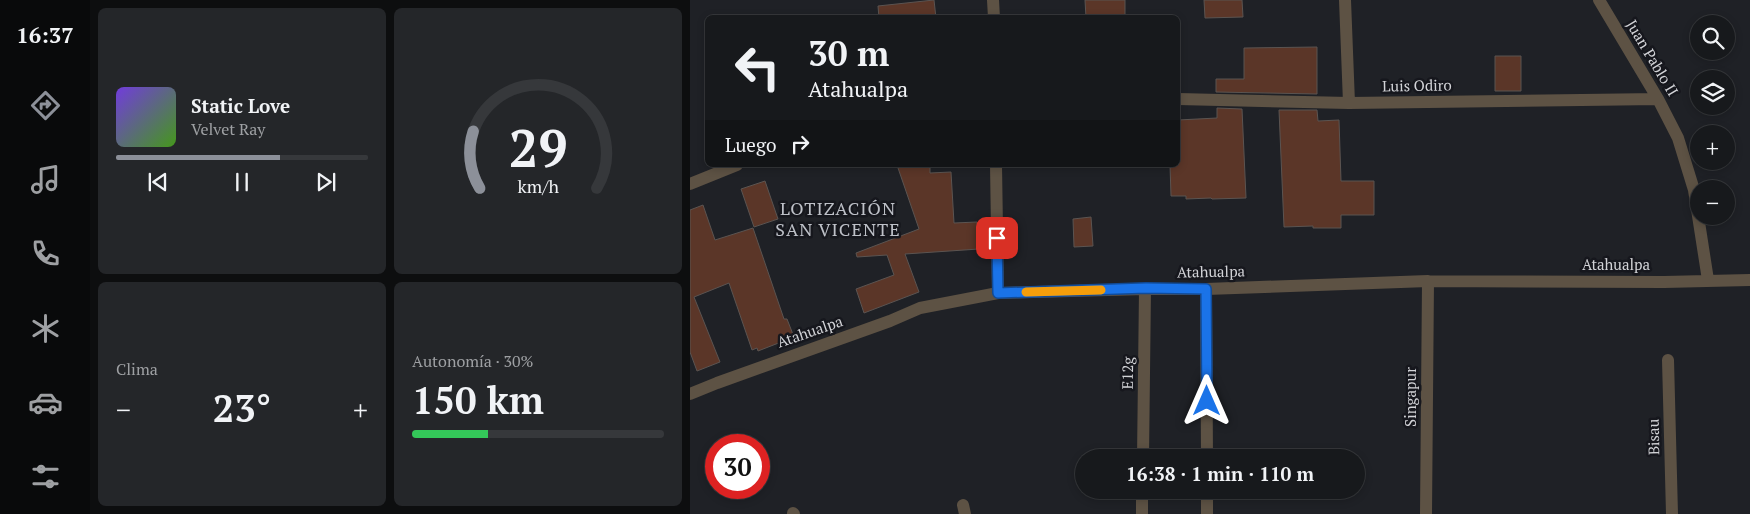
<!DOCTYPE html>
<html lang="es">
<meta charset="utf-8">
<style>
:root{--surface:#17191c;--page:#242629;--text:#f1f3f6;--muted:#9ea0a3;--line:#36383b;--accent:#8c9099}
body{margin:0;font-family:"PT Serif",serif;background:var(--page);color:var(--text);height:100vh;display:flex;flex-direction:column;font-size:19px;white-space:nowrap}
*{box-sizing:border-box;margin:0}
p{font-size:16px;color:var(--muted)}
.icon{flex:none;width:28px;height:28px;fill:none;stroke:currentColor;stroke-width:2;stroke-linecap:round;stroke-linejoin:round}
.map{position:relative;flex:1;overflow:hidden}
.details{display:flex;flex-direction:column;gap:8px;padding:8px;background:#0d0e0f;width:600px}
.details>*{flex:none}
.banner{position:absolute;left:15px;top:15px;width:475px;height:152px;border-radius:8px;box-shadow:0 2px 8px #0003,0 0 0 1px var(--line);background:#17191c;color:var(--text);overflow:hidden}
.buttons{position:absolute;left:1000px;top:15px;display:grid;gap:10px}
.buttons a{display:grid;place-items:center;width:45px;height:45px;border-radius:50%;background:var(--surface);box-shadow:0 2px 8px #0003,0 0 0 1px var(--line);font-size:25px}
.speed{position:absolute;left:15px;top:434px;display:flex;gap:10px;font-size:25px;font-weight:700;text-align:center}
.speed>*{display:grid;place-content:center;width:65px;height:65px;border-radius:50%;background:var(--surface);box-shadow:0 2px 8px #0003,0 0 0 1px var(--line);line-height:1}
.speed .limit{border:8px solid #d22;background:#fff;color:#111}
.pin{position:absolute;display:grid;place-items:center;width:42px;height:42px;color:#fff;margin:-21px;border-radius:10px;box-shadow:0 2px 8px #0006}
.me{position:absolute;width:55px;margin:-28px;rotate:0deg;stroke-linejoin:round;filter:drop-shadow(0 0 4px #0008)}
.turn{display:flex;align-items:center;gap:18px;height:105px;padding:0 20px;font-size:22px}
.turn .icon{width:65px;height:65px;stroke-width:2.5}
.turn b{display:block;font-size:35px;line-height:42px}
.then{display:flex;align-items:center;height:48px;padding:0 20px;background:#0003;gap:10px;font-size:19px}
.big{font-size:38px;font-weight:700;line-height:1.1}
.details .widget{flex:1;display:flex;flex-direction:column;justify-content:center;gap:8px;min-width:0;padding:0 18px;border-radius:8px;background:var(--page)}
.details .dial{align-items:center;gap:0}
.dial svg{height:130px;overflow:visible;fill:none;stroke:var(--line);stroke-width:7;stroke-linecap:round;text-anchor:middle}
.dial text{fill:var(--text);stroke:none}
.song{display:flex;align-items:center;gap:15px}
.cover{width:60px;height:60px;border-radius:8px;background:linear-gradient(135deg,hsl(260 70% 55%),hsl(100 70% 35%))}
.played{height:5px;border-radius:2px;background:linear-gradient(90deg,var(--accent) 65%,var(--line) 65%)}
.keys{display:flex;justify-content:space-around;direction:ltr}
.heat{display:flex;justify-content:space-between;align-items:center;font-size:28px;direction:ltr}
.charge{height:8px;border-radius:4px;background:linear-gradient(90deg,#34c759 30%,var(--line) 0)}
.details .tiles{flex:1;display:grid;gap:8px;grid-template-columns:repeat(2,1fr)}
.trip{position:absolute;left:385px;top:449px;width:290px;height:50px;border-radius:25px;background:var(--surface);box-shadow:0 2px 8px #0003,0 0 0 1px var(--line);font-weight:700;line-height:50px;text-align:center}
main{display:flex;flex:1;min-height:0}
.tab-bar{display:flex;flex-direction:column;width:90px;justify-content:space-around;align-items:center;background:#090a0b;color:var(--muted)}
.tab-bar .icon{width:35px;height:35px}
.tab-bar .active{color:var(--accent)}
.tab-bar b{font-size:22px;color:var(--text)}
.map>svg:first-child{display:block}
.building{fill:#5b3628;stroke:#5b5451}
.lines{fill:none;stroke-linecap:round;stroke-linejoin:round}
.minor{stroke:#5d5244;stroke-width:12}
.route-casing{stroke:#114b97;stroke-width:12}
.route{stroke:#1a73e8;stroke-width:9}
.slow{stroke:#f59e0b;stroke-width:9}
.labels{text-anchor:middle;stroke-width:5;stroke-linejoin:round;paint-order:stroke}
.street-label{font-size:15px;fill:#d2d3d7;stroke:#16171d}
.quarter-label{font-size:18px;letter-spacing:1px;fill:#bec1c8;stroke:#16171d}
</style>
<main>
<nav class="tab-bar">
<b>16:37</b>
<svg class="icon active" aria-label="directions" viewBox="0 0 24 24"><path d="M12 3l9 9-9 9-9-9zM9 14v-3h6M13 9l2 2-2 2"/></svg>
<svg class="icon" aria-label="music" viewBox="0 0 24 24"><path d="M9 18V5l10-2v13"/><circle cx="6" cy="18" r="3"/><circle cx="16" cy="16" r="3"/></svg>
<svg class="icon" aria-label="phone" viewBox="0 0 24 24"><path d="M5 4h4l2 5-3 2q2 4 5 5l2-3 5 2v4C11 20 4 13 5 4z"/></svg>
<svg class="icon" aria-label="climate" viewBox="0 0 24 24"><path d="M12 3v18M4 7l16 10M4 17L20 7"/></svg>
<svg class="icon" aria-label="car" viewBox="0 0 24 24"><path d="M5 17H2v-5l4-1 3-4h7l3 4 3 1v5h-3M9 17h6M6 11h13"/><circle cx="7" cy="17" r="2"/><circle cx="17" cy="17" r="2"/></svg>
<svg class="icon" aria-label="filters" viewBox="0 0 24 24"><path d="M4 7h16M4 17h16"/><circle cx="9" cy="7" r="2"/><circle cx="15" cy="17" r="2"/></svg>
</nav>
<section class="details">
<div class="tiles">
<div class="widget">
<div class="song"><i class="cover"></i><div><b>Static Love</b><p>Velvet Ray</p></div></div>
<div class="played"></div>
<div class="keys"><svg class="icon" aria-label="previous" viewBox="0 0 24 24"><path d="M18 5L8 12l10 7zM5 5v14"/></svg><svg class="icon" aria-label="pause" viewBox="0 0 24 24"><path d="M8 5v14M16 5v14"/></svg><svg class="icon" aria-label="next" viewBox="0 0 24 24"><path d="M6 5l10 7-10 7zM19 5v14"/></svg></div>
</div>
<div class="widget dial"><svg viewBox="0 0 100 80">
<path d="M14 69A42 42 0 1 1 86 69"/>
<path d="M14 69A42 42 0 0 1 10 34" stroke="#8c9099"/>
<text x="50" y="56" font-size="32" font-weight="700">29</text>
<text x="50" y="72" font-size="11">km/h</text>
</svg></div>
<div class="widget"><p>Clima</p>
<div class="heat"><a>−</a><b class="big">23°</b><a>+</a></div>
</div>
<div class="widget"><p>Autonomía · 30%</p><b class="big">150 km</b><div class="charge"></div></div>
</div>
</section>
<div class="map">
<svg width="1060" height="514" viewBox="0 0 1060 514">
<rect width="100%" height="100%" fill="#1f2126"/>
<path class="building" d="M244 0 246 18H189L188 6Z
M395 0H435V18H396Z
M514 0H552L553 17 515 18Z
M627 47V94L526 92V79H554V48Z
M805 56H831V91H805Z
M527 108 552 109 556 198 522 199 521 198 496 199V196H481L480 165H488V120L527 118Z
M589 110H627L628 121 649 120 651 181H684V215H651V228H623V226L594 227Z
M207 165H240V173L261 172 264 223 287 222 289 249 215 254 229 292 174 313 166 289 204 275 197 255 167 257 166 253 229 229Z
M75 181 88 219 64 227 51 189Z
M13 205 25 240 63 228 94 319H97L104 337 68 351 67 348 62 350 39 283 4 297 30 362 7 371 0 352V210Z
M401 217 403 246 384 247 383 219Z"/>
<g class="lines">
<path class="minor" d="M303 0 304 18
M655 0 659 103
M909 0 968 99 988 138 1004 190 1018 280
M488 99 659 103 968 99
M306 165 308 293
M0 184 47 165
M516 289 517 458
M978 360 982 514
M0 394 27 383 200 321 230 308 308 293 455 289H516L738 281 974 282 1060 280
M453 458 455 289
M517 490V514
M273 505 275 514
M103 513 104 514
M452 514V490
M736 514 738 281"/>
</g>
<g class="lines">
<defs>
<path id="route" d="M307 238 308 293 456 288 516 289 517 401"/>
</defs>
<use href="#route" class="route-casing"/>
<use href="#route" class="route"/>
<path class="slow" d="M336 292 411 290"/>
</g>
<g class="labels">
<g class="street-label">
<text transform="translate(962 58) rotate(59)" y="5">Juan Pablo II</text>
<text transform="translate(727 86) rotate(-1)" y="5">Luis Odiro</text>
<text x="926" y="270">Atahualpa</text>
<text transform="translate(521 272) rotate(-1)" y="5">Atahualpa</text>
<text transform="translate(120 332) rotate(-19)" y="5">Atahualpa</text>
<text transform="translate(438 373) rotate(-89)" y="5">E12g</text>
<text transform="translate(721 397) rotate(-90)" y="5">Singapur</text>
<text transform="translate(964 437) rotate(-91)" y="5">Bisau</text>
</g>
<g class="quarter-label">
<text x="148" y="215">LOTIZACIÓN<tspan x="148" dy="21">SAN VICENTE</tspan></text>
</g>
</g>
</svg>
<div class="buttons">
<a><svg class="icon" aria-label="search" viewBox="0 0 24 24"><circle cx="10" cy="10" r="6"/><path d="M15 15l6 6"/></svg></a>
<a><svg class="icon" aria-label="layers" viewBox="0 0 24 24"><path d="M12 4l9 5-9 5-9-5zM3 14l9 5 9-5"/></svg></a>
<a>+</a>
<a>−</a>
</div>
<div class="speed"><div class="limit">30</div></div>
<div class="pin" style="left:307px;top:238px;background:#d93025"><svg class="icon" aria-label="arrive" viewBox="0 0 24 24"><path d="M6 21V4h12l-3 4 3 4H6"/></svg></div>
<svg class="me" style="left:517px;top:401px" viewBox="-20 -20 40 40"><path d="M0-17L14 15 0 8-14 15z" fill="#1a73e8" stroke="#fff" stroke-width="4"/></svg>
<div class="trip">16:38 · 1 min · 110 m</div>
<div class="banner">
<div class="turn"><svg class="icon" aria-label="left" viewBox="0 0 24 24"><path d="M17 20v-9H6M10 6l-5 5 5 5"/></svg><div><b>30 m</b>Atahualpa</div></div>
<div class="then">Luego<svg class="icon" aria-label="right" viewBox="0 0 24 24"><path d="M7 20v-9h11M14 6l5 5-5 5"/></svg></div>
</div>
</div>
</main>
